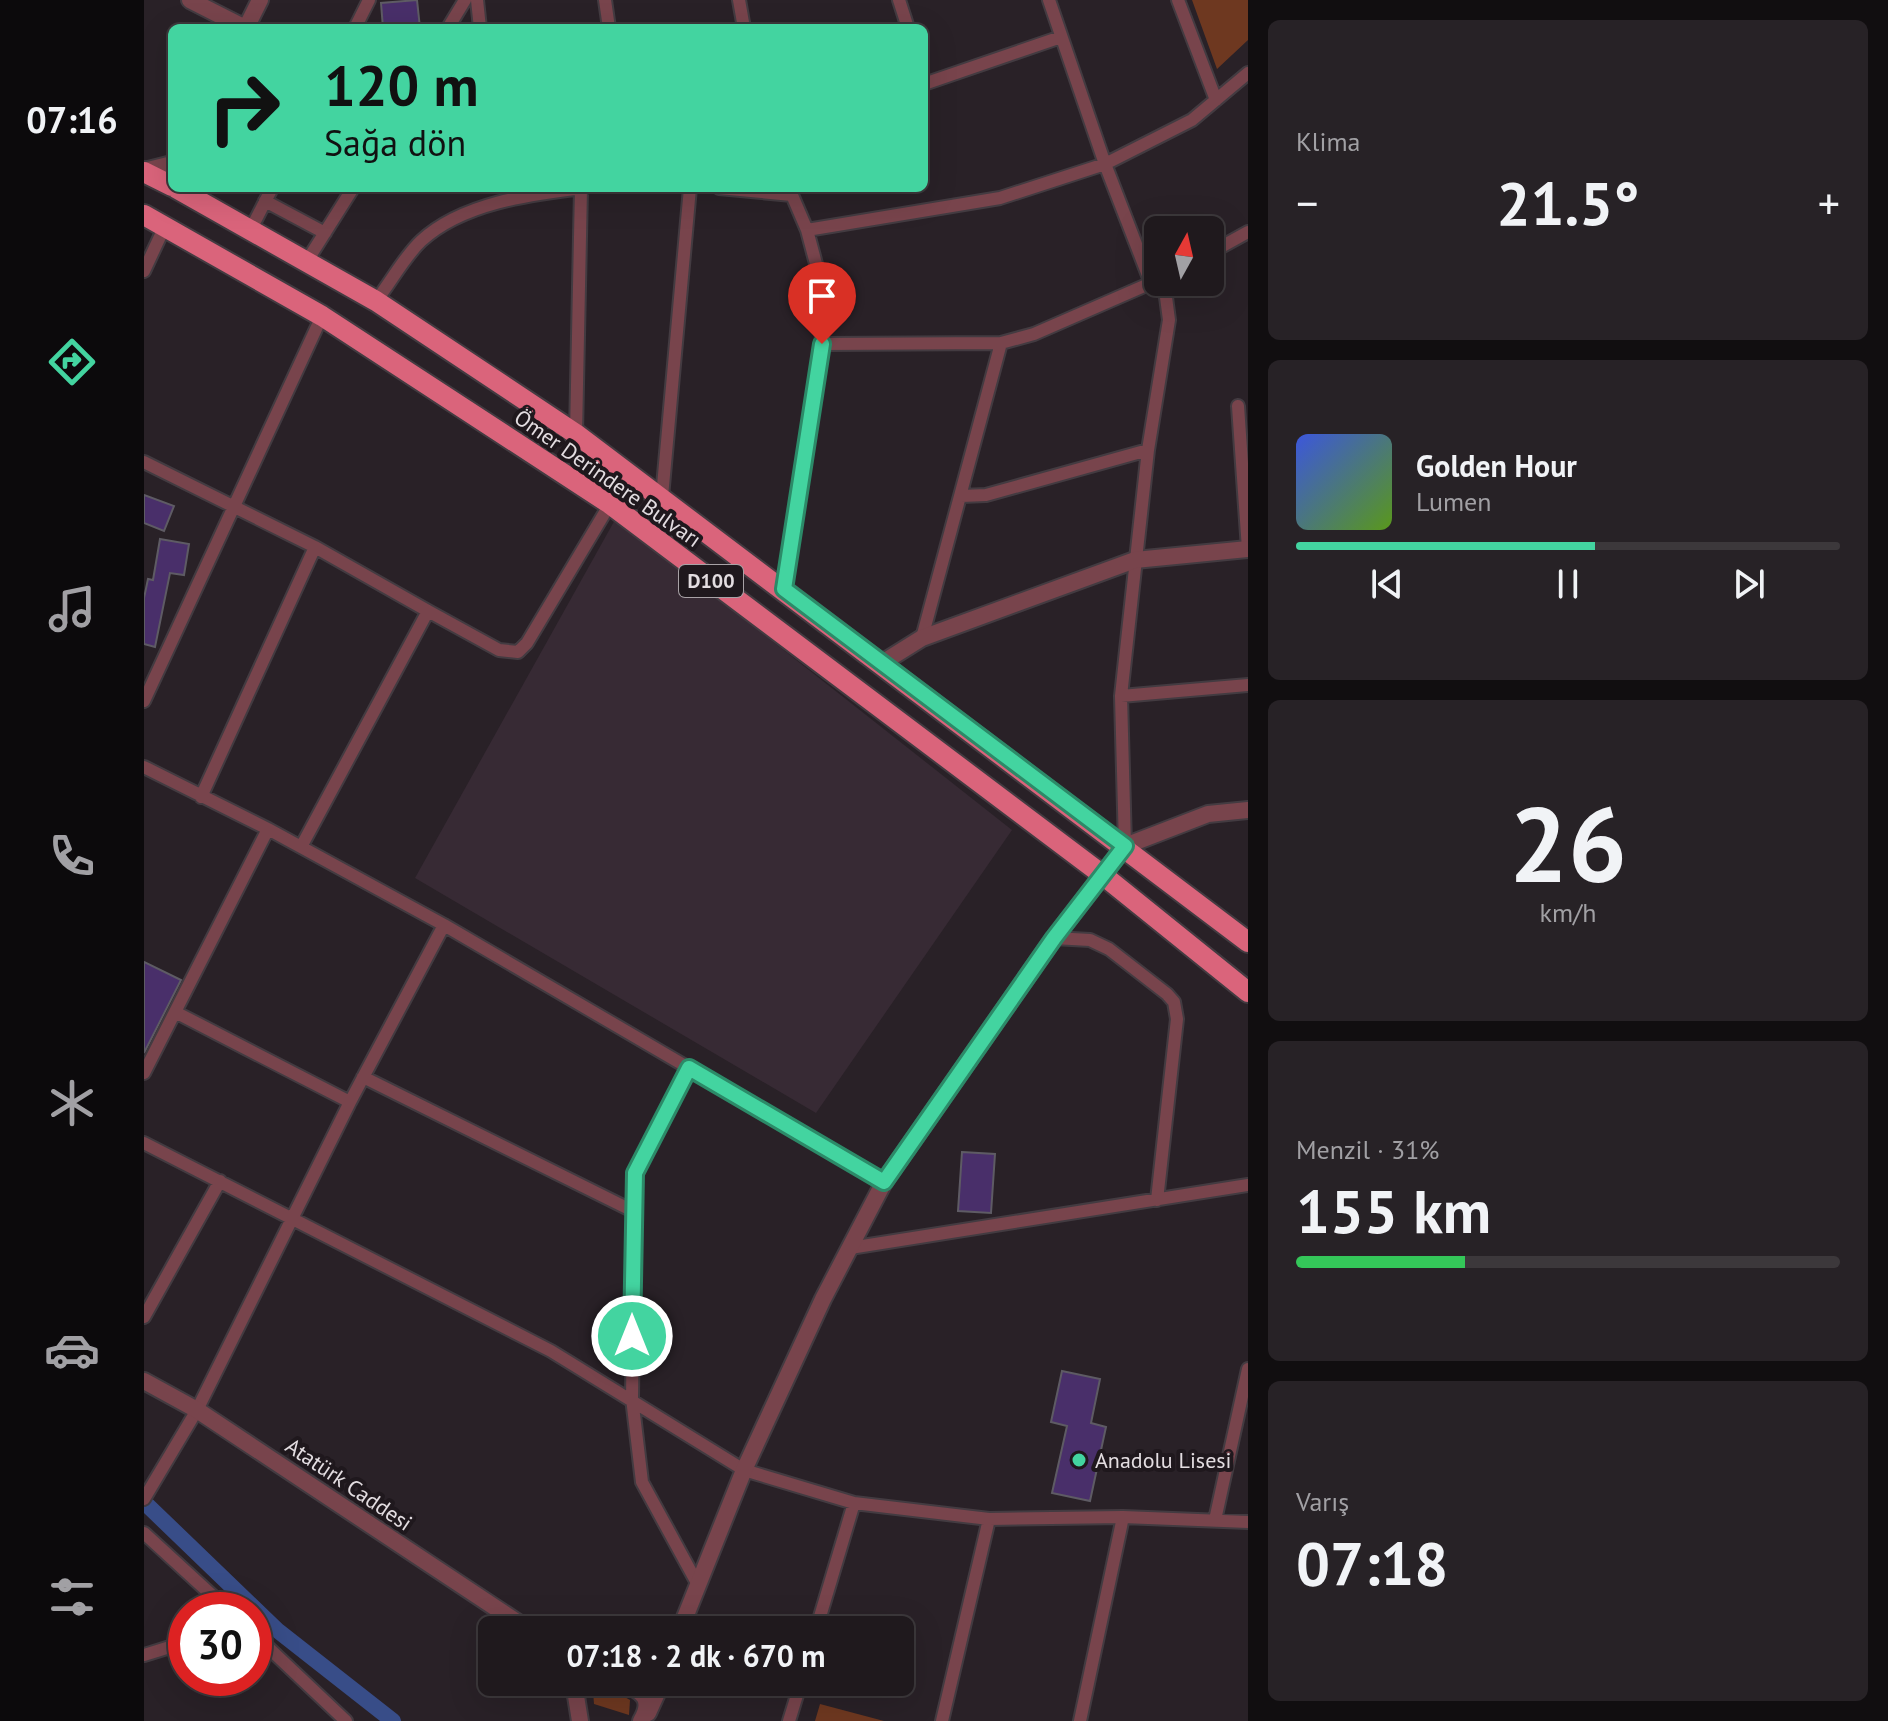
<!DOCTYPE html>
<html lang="tr">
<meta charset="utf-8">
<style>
:root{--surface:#1f191d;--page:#272226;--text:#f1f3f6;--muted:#a1a0a4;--line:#3c383b;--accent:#43d4a0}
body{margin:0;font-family:"PT Sans",sans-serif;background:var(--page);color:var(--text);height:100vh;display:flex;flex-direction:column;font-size:30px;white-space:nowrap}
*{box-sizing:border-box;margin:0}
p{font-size:26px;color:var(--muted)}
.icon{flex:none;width:44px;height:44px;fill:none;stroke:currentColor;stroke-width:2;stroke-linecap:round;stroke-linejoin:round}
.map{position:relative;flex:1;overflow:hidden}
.side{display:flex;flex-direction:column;gap:20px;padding:20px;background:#110e10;width:640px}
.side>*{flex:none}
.guide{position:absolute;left:24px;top:24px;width:760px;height:168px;border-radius:12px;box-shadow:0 8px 32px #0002,0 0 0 2px var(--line);background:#43d4a0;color:#111;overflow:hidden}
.needle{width:52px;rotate:8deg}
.tools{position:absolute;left:1000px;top:216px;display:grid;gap:16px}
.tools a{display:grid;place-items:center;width:80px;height:80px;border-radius:12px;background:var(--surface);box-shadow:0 8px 32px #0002,0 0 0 2px var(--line);font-size:40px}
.speed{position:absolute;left:24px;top:1592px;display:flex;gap:16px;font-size:40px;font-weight:700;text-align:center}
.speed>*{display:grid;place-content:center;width:104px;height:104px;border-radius:50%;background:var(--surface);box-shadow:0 8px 32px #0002,0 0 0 2px var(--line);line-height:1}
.speed .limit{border:12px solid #d22;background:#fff;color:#111}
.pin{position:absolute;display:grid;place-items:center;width:68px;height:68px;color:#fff;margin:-82px -34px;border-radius:50% 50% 50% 0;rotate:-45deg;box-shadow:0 0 8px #0007}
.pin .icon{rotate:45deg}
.me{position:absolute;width:88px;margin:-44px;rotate:0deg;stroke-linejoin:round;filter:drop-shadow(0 0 6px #0008)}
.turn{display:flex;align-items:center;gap:28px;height:168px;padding:0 24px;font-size:36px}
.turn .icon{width:104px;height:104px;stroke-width:2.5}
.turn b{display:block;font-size:56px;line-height:68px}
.big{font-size:60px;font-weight:700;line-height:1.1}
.side .tile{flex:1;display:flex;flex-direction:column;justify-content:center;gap:12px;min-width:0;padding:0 28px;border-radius:12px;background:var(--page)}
.side .dial{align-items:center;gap:0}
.dial b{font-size:104px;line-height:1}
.song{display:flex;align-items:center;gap:24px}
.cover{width:96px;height:96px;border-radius:12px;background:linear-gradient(135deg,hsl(230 70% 55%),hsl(90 70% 35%))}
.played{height:8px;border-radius:4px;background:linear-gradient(90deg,var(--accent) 55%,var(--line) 55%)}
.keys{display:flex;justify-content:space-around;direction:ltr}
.heat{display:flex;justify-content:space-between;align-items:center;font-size:44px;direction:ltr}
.charge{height:12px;border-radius:6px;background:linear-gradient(90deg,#34c759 31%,var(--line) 0)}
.trip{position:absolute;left:334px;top:1616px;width:436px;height:80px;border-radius:12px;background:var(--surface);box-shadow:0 8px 32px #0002,0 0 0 2px var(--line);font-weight:700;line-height:80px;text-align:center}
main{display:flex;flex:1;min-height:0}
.dock{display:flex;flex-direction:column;width:144px;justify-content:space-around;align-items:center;background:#0c0a0c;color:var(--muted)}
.dock .icon{width:56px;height:56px}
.dock .selected{color:var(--accent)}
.dock b{font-size:36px;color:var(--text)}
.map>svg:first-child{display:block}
.built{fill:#372a34}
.green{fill:#6e3820}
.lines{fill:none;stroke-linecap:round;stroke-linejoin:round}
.canal{stroke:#384d88;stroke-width:16}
.building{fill:#492f6a;stroke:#5e5b64;stroke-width:2}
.minor-casing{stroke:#433b41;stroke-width:16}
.tertiary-casing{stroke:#433b41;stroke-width:20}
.trunk-casing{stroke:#433b41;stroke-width:24}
.minor{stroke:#78444c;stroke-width:12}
.tertiary{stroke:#78444c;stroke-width:16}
.trunk{stroke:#da647b;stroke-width:20}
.route-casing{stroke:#2c8a68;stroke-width:20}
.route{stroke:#43d4a0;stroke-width:14}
.poi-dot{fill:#43d4a0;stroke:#1f181d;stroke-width:3}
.labels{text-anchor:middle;stroke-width:8;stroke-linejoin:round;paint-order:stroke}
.shield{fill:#1f181d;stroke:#a8a2a6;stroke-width:2}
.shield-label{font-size:20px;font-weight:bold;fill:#e3dde1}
.street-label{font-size:22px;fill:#e3dde1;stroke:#1f181d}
.poi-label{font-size:22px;fill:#e3dde1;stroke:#1f181d;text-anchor:start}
</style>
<main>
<nav class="dock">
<b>07:16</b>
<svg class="icon selected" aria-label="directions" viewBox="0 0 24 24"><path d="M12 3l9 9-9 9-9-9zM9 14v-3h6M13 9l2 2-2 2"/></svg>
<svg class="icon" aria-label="music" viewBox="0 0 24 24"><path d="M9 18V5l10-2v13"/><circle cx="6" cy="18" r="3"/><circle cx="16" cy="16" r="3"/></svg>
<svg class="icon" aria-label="phone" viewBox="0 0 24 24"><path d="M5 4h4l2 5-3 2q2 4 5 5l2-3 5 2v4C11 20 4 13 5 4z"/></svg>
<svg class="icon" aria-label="climate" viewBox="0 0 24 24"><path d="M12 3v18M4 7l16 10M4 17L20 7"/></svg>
<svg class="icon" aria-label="car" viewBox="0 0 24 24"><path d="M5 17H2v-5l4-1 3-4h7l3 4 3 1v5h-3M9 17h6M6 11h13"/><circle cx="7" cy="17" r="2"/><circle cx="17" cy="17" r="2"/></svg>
<svg class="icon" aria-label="filters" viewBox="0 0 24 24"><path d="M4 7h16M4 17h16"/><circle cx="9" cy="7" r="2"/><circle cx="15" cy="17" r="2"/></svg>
</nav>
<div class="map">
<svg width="1104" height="1721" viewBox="0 0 1104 1721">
<rect width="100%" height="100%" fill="#292127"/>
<path class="built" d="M472 518 868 830 672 1113 271 878Z"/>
<path class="green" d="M1048 0H1104V40L1073 69Z
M456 1683 486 1700 485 1715 450 1704 449 1691Z
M676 1704 740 1721H671Z"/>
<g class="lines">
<path class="canal" d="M0 1502 133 1630 249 1721"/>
</g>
<path class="building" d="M273 0 276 28H239L237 3Z
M0 495 30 506 20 531 0 523Z
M16 539 45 544 40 575 26 573 11 647 0 644V598L4 579 9 580Z
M0 962 37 980 0 1053Z
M818 1152 851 1154 847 1213 814 1211Z
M918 1371 956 1379 947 1423 962 1427 946 1501 908 1493 923 1426 907 1422Z"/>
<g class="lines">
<defs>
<path id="minor" d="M333 0 336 28
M461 0 465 28
M595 0 600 28
M755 0 764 28
M905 0 961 164 1007 283
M1034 0 1072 100
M211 28 225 0
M304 28 321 0
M780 84 917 37
M575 188 648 195
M121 201 181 233
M107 229 128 188
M663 230 856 198 961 164 1048 120 1104 73
M1066 253 1104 232
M163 261 209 188
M0 271 21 226
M232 301C247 282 260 257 277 241 318 203 387 194 440 188
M678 344 857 343
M1094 406 1104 549
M432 434 437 188
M0 462 171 547 284 611 157 847
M817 496 842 495 1004 450
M518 497 546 188
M640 589 678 344 675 275 663 230 645 188
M284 611 355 650 374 652 383 643 466 504
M778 638 857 343 890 334 1014 280
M977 696 1104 685
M0 701 178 316
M0 767 124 829 300 925 740 1182
M57 797 171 547
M981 846 977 696 1004 450 1025 320 1020 282
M910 938 946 940 965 949 1023 994 1030 1002 1033 1019 1013 1200
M31 1012 206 1102
M545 1068 491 1173 488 1398 498 1482 553 1583
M0 1073 124 829
M219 1077 489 1211
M0 1143 407 1351 600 1470 710 1503 845 1519 979 1517 1104 1522
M706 1248 1104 1185
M0 1317 76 1181
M0 1499 53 1410 206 1102 300 925
M1071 1520 1104 1369
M0 1533 84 1610
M672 1630 710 1503
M110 1634 202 1721
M0 1655 42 1642
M645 1721 657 1682
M798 1721 845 1519
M936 1721 979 1517"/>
<path id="tertiary" d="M46 0 101 28
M102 28 116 0
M0 171 28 164
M738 663 778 638 991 560 1104 549
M0 1381 53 1410 385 1630
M536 1630 600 1470 679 1299 740 1182 910 938 981 846 1064 814 1104 810
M478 1682C499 1692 510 1699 497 1721
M504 1713 518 1682
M436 1721 432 1696 437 1682"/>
<path id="trunk" d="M0 172 28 186
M32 188 232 301 432 434 1104 942
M0 215 178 316 466 504 960 876 1104 992"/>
</defs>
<use href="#minor" class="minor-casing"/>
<use href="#tertiary" class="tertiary-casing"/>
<use href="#trunk" class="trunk-casing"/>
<use href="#minor" class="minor"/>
<use href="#tertiary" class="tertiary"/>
<use href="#trunk" class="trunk"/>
</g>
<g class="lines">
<defs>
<path id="route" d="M488 1336 491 1173 545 1068 740 1182 910 938 981 846 640 589 678 344"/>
</defs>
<use href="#route" class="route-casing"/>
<use href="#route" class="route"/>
</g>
<circle class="poi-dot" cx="935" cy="1460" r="8"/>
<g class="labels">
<rect class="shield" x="535" y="565" width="64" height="32" rx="6"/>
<g class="shield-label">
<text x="567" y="588">D100</text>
</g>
<g class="street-label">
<text transform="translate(464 478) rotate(35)" y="8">Ömer Derindere Bulvarı</text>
<text transform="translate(205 1484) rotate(34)" y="8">Atatürk Caddesi</text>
</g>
<g class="poi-label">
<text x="951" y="1468">Anadolu Lisesi</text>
</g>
</g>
</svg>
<div class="tools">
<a><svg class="needle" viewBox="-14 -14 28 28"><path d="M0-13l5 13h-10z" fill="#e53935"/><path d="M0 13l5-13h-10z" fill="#a1a0a4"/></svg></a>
</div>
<div class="speed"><div class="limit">30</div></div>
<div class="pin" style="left:678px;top:344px;background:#d93025"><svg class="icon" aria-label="arrive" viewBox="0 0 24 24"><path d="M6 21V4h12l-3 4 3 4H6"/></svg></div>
<svg class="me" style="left:488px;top:1336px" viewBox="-20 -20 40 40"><circle r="17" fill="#43d4a0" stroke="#fff" stroke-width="3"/><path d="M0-11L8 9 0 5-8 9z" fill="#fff"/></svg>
<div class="trip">07:18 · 2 dk · 670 m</div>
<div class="guide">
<div class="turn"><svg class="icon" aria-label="right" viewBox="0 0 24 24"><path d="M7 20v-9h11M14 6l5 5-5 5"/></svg><div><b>120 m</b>Sağa dön</div></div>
</div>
</div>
<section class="side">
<div class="tile"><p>Klima</p>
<div class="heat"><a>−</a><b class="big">21.5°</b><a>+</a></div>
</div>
<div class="tile">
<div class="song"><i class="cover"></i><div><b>Golden Hour</b><p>Lumen</p></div></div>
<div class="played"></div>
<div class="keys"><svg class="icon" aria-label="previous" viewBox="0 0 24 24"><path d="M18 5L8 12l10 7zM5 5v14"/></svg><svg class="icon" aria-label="pause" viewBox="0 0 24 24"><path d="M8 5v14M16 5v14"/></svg><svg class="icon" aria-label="next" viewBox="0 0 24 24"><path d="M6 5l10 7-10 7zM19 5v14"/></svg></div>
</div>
<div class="tile dial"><b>26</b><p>km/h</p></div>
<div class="tile"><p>Menzil · 31%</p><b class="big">155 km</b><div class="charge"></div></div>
<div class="tile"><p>Varış</p><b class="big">07:18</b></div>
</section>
</main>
